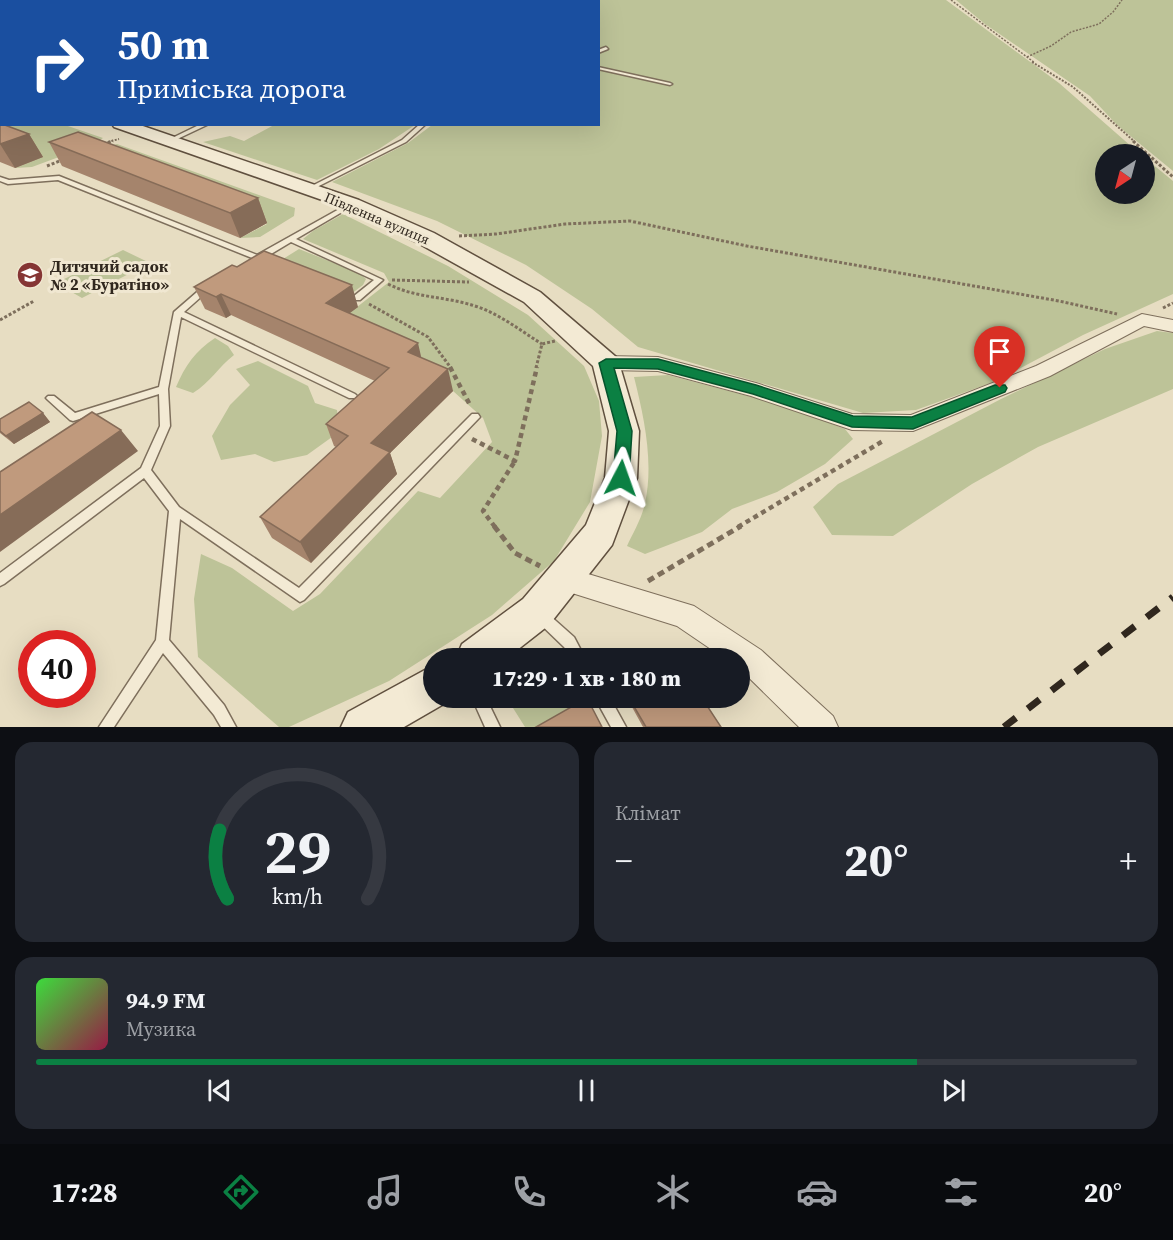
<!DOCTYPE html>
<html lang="uk">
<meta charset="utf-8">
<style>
:root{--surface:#171b24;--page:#242831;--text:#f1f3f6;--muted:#9ea1a6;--line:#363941;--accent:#0b8043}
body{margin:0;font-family:"Source Serif 4",serif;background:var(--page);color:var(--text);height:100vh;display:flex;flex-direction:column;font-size:22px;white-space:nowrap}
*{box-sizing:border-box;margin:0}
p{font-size:20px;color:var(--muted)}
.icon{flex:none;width:33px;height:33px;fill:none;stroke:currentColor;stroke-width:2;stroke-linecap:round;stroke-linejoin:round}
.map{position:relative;height:727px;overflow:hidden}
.panel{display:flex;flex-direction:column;gap:15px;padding:15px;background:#0d0f14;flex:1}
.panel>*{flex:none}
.banner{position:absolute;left:0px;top:0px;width:600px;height:126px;box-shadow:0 6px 24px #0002;background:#1a4fa0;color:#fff;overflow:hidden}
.needle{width:39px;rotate:216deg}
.buttons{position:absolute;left:1095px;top:144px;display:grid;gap:12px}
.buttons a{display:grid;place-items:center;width:60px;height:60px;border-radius:50%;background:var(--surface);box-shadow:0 6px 24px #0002;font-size:30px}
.speed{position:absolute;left:18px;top:630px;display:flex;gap:12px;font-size:30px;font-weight:700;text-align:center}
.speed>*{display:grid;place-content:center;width:78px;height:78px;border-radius:50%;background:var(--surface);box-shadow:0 6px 24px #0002;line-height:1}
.speed .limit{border:9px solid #d22;background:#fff;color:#111}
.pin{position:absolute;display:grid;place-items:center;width:51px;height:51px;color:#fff;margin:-62px -26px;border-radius:50% 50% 50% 0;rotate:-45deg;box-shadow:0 0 6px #0007}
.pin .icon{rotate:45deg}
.me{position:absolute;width:66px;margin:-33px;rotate:4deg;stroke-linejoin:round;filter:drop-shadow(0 0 4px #0008)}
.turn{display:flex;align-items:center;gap:21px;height:126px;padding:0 18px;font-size:27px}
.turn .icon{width:78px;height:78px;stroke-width:2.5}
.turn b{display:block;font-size:42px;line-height:51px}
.big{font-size:45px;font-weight:800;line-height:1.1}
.panel .widget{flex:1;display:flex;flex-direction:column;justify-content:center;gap:9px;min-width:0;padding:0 21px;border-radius:18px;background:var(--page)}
.panel .dial{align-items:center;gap:0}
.dial svg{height:156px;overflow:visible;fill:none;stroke:var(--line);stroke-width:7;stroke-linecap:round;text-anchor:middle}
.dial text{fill:var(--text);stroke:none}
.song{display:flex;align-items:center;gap:18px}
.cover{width:72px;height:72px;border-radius:9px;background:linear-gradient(135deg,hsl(120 70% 55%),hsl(340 70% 35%))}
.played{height:6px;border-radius:3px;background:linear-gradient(90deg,var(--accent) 80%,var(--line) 80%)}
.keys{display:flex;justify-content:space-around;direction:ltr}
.heat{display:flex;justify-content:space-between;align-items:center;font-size:33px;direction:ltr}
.panel .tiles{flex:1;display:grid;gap:15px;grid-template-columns:1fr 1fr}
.widget:last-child{grid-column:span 2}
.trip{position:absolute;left:423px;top:648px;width:327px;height:60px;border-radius:30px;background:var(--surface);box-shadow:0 6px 24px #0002;font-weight:800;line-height:60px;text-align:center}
.dock{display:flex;height:96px;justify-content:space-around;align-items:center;background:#090b0e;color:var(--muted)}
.dock .icon{width:42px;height:42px}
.dock .on{color:var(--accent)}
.dock b{font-size:27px;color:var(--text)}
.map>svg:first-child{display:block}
.green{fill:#bdc398}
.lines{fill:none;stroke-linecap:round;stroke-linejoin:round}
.lane-casing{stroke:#7e6f5c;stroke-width:3}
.street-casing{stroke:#7e6f5c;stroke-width:2}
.secondary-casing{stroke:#60503f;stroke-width:3}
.path-far4{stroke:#7e6f5c;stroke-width:1.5;stroke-dasharray:2 1.5;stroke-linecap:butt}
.path-far3{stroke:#7e6f5c;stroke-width:2;stroke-dasharray:2 1.5;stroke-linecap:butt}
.path-far2{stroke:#7e6f5c;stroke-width:3;stroke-dasharray:3 2;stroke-linecap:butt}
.path-far1{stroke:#7e6f5c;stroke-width:4.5;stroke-dasharray:5 4;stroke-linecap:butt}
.path{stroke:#7e6f5c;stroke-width:5;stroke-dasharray:7 4.5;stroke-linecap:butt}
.lane{fill:#f3ead4;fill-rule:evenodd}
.street{fill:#f3ead4;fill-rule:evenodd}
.secondary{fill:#f3ead4;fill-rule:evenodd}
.rail{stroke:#30271e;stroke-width:7;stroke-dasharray:15 15;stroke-linecap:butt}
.wall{fill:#a5846c}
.shaded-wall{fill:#866c58}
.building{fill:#c09a7d;stroke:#866c58;stroke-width:1.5}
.route{fill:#0b8043;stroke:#07532c;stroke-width:1.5}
.labels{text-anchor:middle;stroke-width:6;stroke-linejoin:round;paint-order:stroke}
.far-street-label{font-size:14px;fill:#30271e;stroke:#f0e7d1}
.poi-label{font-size:16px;font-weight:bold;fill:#30271e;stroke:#f0e7d1;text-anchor:start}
</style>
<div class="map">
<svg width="1173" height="727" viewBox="0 0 1173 727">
<rect width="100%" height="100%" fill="#e7ddc2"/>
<path class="green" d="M459 0H946L1059 83 1140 154H1106V194H1144L1145 158 1173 181V294L1083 335 996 381 916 410 863 413 638 347 592 309 526 265 437 221 332 182 408 143 432 125 598 124V2Z
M956 0H1173V171L1117 125 1090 96 985 24Z
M0 101 2 124 65 125 103 138 94 144 32 167 15 168 42 157 0 140Z
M274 125V124L415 125 379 149 317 180 203 142 230 136 244 141Z
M117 144 295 208 294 216 260 237 240 238 267 224 100 148Z
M343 214 448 266 528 315 584 366 599 401 602 436 590 502 554 561 492 615 389 681 289 727H279L198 657 194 599 201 554 232 568 293 611 320 594 418 491 440 498 492 442 483 418 453 391 414 373 334 325 389 282 384 273 303 239 313 231Z
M299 249 359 273 366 279 363 285 343 300 267 269Z
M123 250 150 263 82 298 56 283Z
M1157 331 1173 333V389L1038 447 972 484 893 536 832 535 813 507 838 484 1001 399 1105 349Z
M215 338 228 346 234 355C218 367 211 382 193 393L176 387C185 366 195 351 215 338Z
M258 361 308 386 315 403 337 410 339 432 307 455 274 462 255 454 221 460 212 436 230 405 250 385 236 369Z
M668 375 782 405 845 429 853 439 825 464 777 492 732 509 702 532 645 554 627 546C633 533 642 518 645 503 654 462 644 417 634 377Z
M512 698H585L587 701 542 727H525L513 708Z"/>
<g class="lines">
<defs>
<path id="lane" d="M606 47 608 49 598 53V50Z
M598 67 670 83 672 84 670 85 598 69Z
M0 87H2V90H0Z
M201 124H209L171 142 166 141Z
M420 124H426L406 142 311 190 306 189 402 140Z
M59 176 257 255 350 203H354V205L296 239 383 280 360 300H354L353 298 354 296 374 280 291 242 261 260H257L58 180 8 184 0 181V177L9 180Z
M204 286H207L211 288 184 312 355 394 357 396 355 398H349L181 317 168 389 170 426 151 470 179 507 299 588 472 414H478L480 417 304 600 300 602 180 519 169 640 224 705 236 727H221L214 715 163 653 114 727H99L156 640 169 511 144 478 4 584 0 586V573L141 468 160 426 159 394 73 421 70 420 48 400 46 398 48 396H54L75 413 159 387 174 312Z
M542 611 547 613 574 637 585 658H572L564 647 537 621 536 617 537 613Z
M472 698H486L500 727H485Z
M595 698H610L626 727H611Z"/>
<path id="street" d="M1142 314 1173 320V332L1144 326 1050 376 913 431 852 430 751 396 658 371 606 370 599 368 596 363 599 358 606 356 658 357 756 383 852 414 911 415 1036 366Z
M565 567 694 606 761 650 833 716 838 727H799L740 669V658H724L677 626 556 588 552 579 556 570Z"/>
<path id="secondary" d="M0 80H2V88H0Z
M112 124H137L359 200 434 233 540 292 616 357 619 363 639 431 637 478 612 545 549 625 507 658H456L462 644 523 599 586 525 605 478 609 431 593 366 524 302 418 243 345 208 114 127Z
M434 665V698H450L449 701 404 727H341L348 712Z"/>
</defs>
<use href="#lane" class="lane-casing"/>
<use href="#street" class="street-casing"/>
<use href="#secondary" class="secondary-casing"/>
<path class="path-far4" d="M951 0 1035 63
M1027 57 1051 46 1071 32 1099 24 1113 12 1122 0"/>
<path class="path-far3" d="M1032 62 1073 87 1135 142
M108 142 119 139"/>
<path class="path-far2" d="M1133 141 1173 177
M103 144 113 141
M47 166 62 160
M459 236 496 234 565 224 630 221 747 246 1059 301 1117 314
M392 280 469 282
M388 284C418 299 447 296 478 307 501 315 521 331 542 344
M369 304 428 337 451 368
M1163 308 1173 303
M0 320 34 301
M536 368 542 344 555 341"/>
<path class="path-far1" d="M450 367 470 405
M472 439 515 461 537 367
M495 527 483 511 515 461
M738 527 883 441"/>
<path class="path" d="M494 526 515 553 540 566
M648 581 741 526"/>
<use href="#lane" class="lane"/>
<use href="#street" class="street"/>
<use href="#secondary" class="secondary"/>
<path class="rail" d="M1004 727 1173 597"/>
</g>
<path class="wall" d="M0 123 29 134 43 157 15 168 0 162Z
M49 142 258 198 267 223 240 238 62 166Z
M194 287 358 307 349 313 421 357 453 391 390 453 397 474 311 563 272 538 260 517 336 447 334 446 326 424 375 381 231 315 226 318 205 309Z
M43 413 50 422 14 444 0 433V419Z
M627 698H702L721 727H643Z"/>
<path class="shaded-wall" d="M236 0H256L251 2H230Z
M29 134 43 157 15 168 0 144Z
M258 198 267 223 240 238 230 213Z
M352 285 358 307 334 325 326 303Z
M221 294 231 315 226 318 216 297Z
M418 343 423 365 408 352Z
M448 369 453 391 390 453 397 474 311 563 300 542 371 443Z
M43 413 50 422 14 444 6 436Z
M121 430 138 451 0 552V515Z"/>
<path class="building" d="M0 0H41L47 2H2V33H0Z
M141 0H236L230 2H126Z
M322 0H400L398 2H318Z
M0 123 2 124 29 134 0 144Z
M78 132 258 198 230 213 49 142Z
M264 251 352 285 326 303 418 343 408 352 448 369 371 443 390 452 300 542 260 517 348 436 326 424 389 368 221 294 216 297 194 287 232 265 237 267Z
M29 402 43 413 6 436 0 431V419Z
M92 412 121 430 0 515V472Z
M587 698 602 727H536Z
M629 698H702L721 727H646Z"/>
<path class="route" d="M606 359H658L756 385 853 416 912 417 995 385H1005L1007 388 1005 392 913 429 852 427 753 394 658 369 614 368 632 431 629 478 627 483 621 485 615 483 613 478 617 431 599 363Z"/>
<defs>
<symbol id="school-disc" viewBox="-11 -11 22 22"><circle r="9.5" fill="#853534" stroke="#f0e7d1"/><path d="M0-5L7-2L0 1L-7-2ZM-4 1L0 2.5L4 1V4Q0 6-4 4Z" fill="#fff"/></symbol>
</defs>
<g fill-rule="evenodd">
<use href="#school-disc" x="15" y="260" width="30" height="30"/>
</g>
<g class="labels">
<g class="far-street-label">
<text transform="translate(377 218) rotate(23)" y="5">Південна вулиця</text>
</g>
<g class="poi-label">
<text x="50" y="272">Дитячий садок<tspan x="50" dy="18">№ 2 «Буратіно»</tspan></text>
</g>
</g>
</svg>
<div class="buttons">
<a><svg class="needle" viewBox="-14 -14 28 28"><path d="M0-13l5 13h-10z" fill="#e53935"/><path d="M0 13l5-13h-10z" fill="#9ea1a6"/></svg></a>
</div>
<div class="speed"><div class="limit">40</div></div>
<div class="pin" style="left:1000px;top:388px;background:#d93025"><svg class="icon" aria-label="arrive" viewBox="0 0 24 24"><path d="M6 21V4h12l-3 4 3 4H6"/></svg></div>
<svg class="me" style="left:621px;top:478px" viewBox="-20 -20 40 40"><path d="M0-17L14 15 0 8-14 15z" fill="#0b8043" stroke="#fff" stroke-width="4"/></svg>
<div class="trip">17:29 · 1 хв · 180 m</div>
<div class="banner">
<div class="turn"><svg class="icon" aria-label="right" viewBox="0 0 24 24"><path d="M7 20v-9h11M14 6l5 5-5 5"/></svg><div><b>50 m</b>Приміська дорога</div></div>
</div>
</div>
<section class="panel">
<div class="tiles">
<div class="widget dial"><svg viewBox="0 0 100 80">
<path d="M14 69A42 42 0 1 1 86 69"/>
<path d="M14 69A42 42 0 0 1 10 34" stroke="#0b8043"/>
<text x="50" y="56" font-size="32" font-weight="700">29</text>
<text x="50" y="72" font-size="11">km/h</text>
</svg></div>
<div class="widget"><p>Клімат</p>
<div class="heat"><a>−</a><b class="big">20°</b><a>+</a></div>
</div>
<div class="widget">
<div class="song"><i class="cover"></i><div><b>94.9 FM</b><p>Музика</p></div></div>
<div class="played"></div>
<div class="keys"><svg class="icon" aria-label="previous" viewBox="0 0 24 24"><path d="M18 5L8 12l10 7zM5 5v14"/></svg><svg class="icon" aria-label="pause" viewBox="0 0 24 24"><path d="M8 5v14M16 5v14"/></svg><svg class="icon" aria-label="next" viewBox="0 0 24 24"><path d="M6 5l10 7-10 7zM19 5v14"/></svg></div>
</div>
</div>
</section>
<nav class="dock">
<b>17:28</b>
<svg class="icon on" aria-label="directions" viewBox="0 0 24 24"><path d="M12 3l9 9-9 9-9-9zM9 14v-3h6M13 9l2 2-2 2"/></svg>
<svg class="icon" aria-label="music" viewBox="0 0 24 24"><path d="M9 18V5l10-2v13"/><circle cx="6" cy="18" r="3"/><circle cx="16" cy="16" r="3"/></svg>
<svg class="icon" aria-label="phone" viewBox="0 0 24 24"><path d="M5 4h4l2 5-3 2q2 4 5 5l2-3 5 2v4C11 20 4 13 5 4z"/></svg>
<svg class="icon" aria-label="climate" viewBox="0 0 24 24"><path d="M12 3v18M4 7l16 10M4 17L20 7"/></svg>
<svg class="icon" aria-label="car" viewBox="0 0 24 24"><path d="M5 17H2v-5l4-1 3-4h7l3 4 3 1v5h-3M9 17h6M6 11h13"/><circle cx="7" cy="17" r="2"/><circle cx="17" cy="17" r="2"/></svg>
<svg class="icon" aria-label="filters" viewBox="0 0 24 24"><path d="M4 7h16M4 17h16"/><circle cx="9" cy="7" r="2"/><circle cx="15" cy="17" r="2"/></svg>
<b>20°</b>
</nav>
